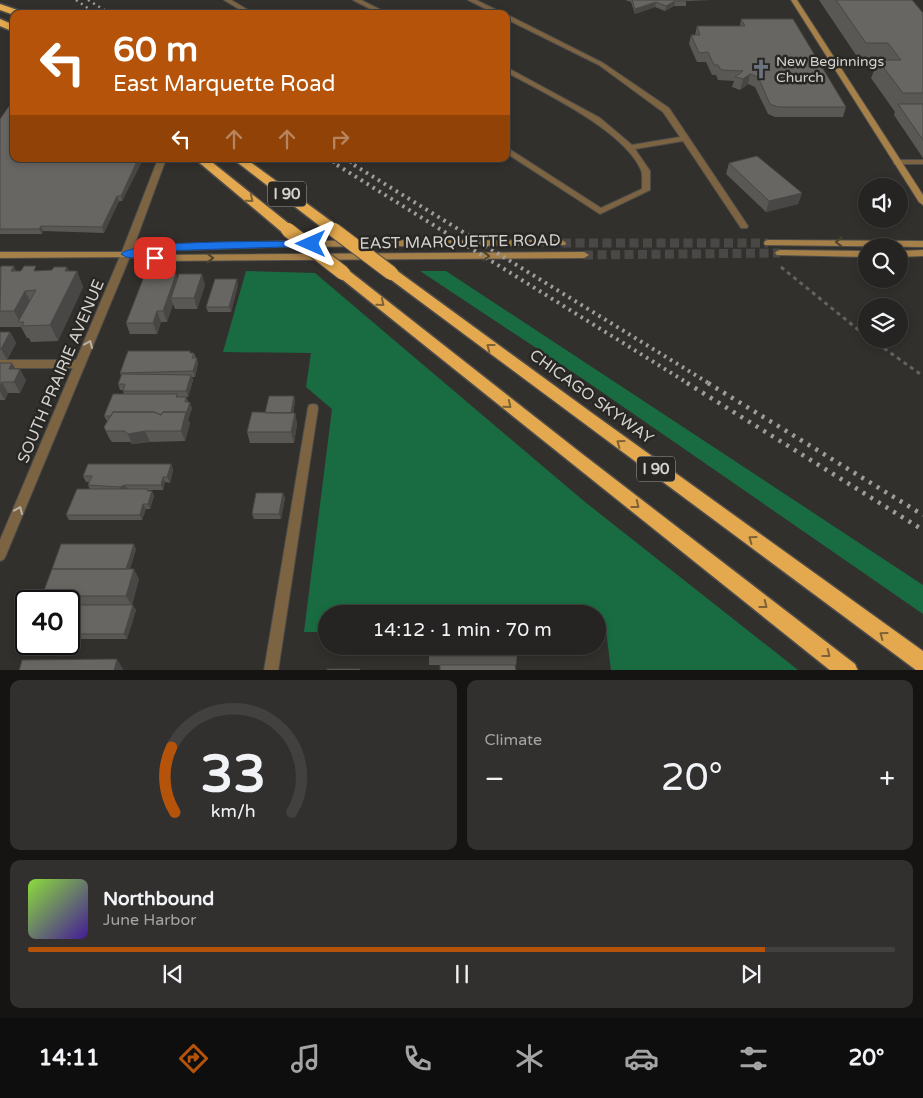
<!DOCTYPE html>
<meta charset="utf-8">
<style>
:root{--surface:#262422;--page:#32302f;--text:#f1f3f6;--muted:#a4a4a5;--line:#424140;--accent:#b45309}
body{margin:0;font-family:"Varela Round",sans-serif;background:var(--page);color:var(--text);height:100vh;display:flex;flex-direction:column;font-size:19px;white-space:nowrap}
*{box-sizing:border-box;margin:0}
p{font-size:16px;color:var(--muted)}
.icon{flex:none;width:28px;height:28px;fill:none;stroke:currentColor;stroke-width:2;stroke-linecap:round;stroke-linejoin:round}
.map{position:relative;height:670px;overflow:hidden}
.details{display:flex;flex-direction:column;gap:10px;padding:10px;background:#151413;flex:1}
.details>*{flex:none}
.top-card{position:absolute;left:10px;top:10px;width:500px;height:152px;border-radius:10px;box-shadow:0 2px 8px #0003,0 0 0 1px var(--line);background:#b45309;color:#fff;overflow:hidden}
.buttons{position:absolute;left:858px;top:178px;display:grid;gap:10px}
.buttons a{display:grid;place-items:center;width:50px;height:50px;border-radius:50%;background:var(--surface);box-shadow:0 2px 8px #0003,0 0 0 1px var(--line);font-size:25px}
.speed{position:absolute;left:15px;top:590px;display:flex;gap:10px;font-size:25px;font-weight:700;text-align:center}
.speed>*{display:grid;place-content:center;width:65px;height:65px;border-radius:50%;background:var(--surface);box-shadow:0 2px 8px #0003,0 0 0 1px var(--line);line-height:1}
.speed .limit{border:2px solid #111;border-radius:8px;background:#fff;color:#111}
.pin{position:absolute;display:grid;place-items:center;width:42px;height:42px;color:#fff;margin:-21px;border-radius:10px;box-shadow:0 2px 8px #0006}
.me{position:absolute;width:55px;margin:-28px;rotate:270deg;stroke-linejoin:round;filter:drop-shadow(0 0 4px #0008)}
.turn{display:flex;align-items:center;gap:18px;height:105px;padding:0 20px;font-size:22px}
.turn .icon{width:65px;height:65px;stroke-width:2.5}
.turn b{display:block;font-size:35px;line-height:42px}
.lanes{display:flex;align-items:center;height:48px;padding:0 20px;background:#0003;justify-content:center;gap:25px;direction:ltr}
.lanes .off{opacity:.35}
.big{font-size:38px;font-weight:600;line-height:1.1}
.details .tile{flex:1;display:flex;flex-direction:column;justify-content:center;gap:8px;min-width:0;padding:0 18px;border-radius:10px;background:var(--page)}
.details .dial{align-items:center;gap:0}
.dial svg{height:130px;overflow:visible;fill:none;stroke:var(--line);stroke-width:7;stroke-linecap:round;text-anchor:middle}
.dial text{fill:var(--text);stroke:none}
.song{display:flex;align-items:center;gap:15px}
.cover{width:60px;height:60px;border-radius:8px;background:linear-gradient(135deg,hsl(90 70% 55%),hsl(260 70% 35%))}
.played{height:5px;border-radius:2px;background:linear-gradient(90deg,var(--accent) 85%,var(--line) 85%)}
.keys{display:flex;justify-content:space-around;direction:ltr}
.heat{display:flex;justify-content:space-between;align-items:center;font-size:28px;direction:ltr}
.details .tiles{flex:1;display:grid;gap:10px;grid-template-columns:1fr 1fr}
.tile:last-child{grid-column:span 2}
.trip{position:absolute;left:318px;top:605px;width:288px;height:50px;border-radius:25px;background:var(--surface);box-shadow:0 2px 8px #0003,0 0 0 1px var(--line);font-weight:600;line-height:50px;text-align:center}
.tab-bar{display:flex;height:80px;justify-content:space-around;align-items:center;background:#0f0e0e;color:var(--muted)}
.tab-bar .icon{width:35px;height:35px}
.tab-bar .active{color:var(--accent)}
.tab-bar b{font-size:22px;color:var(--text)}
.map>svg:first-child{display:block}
.green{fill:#196c41}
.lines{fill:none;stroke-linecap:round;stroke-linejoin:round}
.secondary-tunnel{stroke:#4a4846;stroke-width:9;stroke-dasharray:9 4.5;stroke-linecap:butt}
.lane-casing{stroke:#4f4d4b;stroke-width:2}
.street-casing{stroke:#4f4d4b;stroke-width:2}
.secondary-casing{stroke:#4f4d4b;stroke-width:2}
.highway-casing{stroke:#4f4d4b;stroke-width:3}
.path{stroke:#646260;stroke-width:3;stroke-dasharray:4 4;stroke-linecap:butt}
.lane{fill:#7c6443;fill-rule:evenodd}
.street{fill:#7c6443;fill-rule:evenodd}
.secondary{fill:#a68049;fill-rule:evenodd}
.highway{fill:#e4a94e;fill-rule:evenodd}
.rail-far2{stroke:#9f9d9a;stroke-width:2.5;stroke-dasharray:2 4;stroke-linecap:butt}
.rail-far1{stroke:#9f9d9a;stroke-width:4;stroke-dasharray:2.5 4.5;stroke-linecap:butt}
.rail{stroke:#9f9d9a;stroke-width:4.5;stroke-dasharray:3 6;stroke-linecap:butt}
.highway-bridge-casing{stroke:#4f4d4b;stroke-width:16;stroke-linecap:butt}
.highway-bridge{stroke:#e4a94e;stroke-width:14}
.wall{fill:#595854}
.shaded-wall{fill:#494745}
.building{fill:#686662;stroke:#494745}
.oneway{stroke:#7d6236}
.oneway2{stroke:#4e422e}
.oneway3{stroke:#bab2a6}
.route{fill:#1a73e8;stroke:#114b97}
.labels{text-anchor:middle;stroke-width:5;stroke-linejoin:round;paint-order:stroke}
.far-poi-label{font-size:14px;fill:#d5d3d1;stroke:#282723;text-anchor:start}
.shield{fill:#282723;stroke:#a19f9d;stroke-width:1}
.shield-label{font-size:15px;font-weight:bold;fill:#d5d3d1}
.street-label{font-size:16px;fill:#d5d3d1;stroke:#282723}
</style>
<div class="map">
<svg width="923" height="671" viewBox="0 0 923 671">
<rect width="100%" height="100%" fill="#32302d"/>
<path class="green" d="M246 271 315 273 585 502 798 670H611L606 631H596V614H326V632H304L332 409 306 387 311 353 223 352Z
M420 271H446L923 585V614L583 379Z"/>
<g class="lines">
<path class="secondary-tunnel" d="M562 243H768
M584 255 780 253"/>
<defs>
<path id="lane" d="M224 0H231L255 14H247Z
M353 0H361L389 14H380Z
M468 0H476L505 14H496Z
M506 14 603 63 669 108 748 226 747 228H741L683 141 635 149 650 171V190L600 214 506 153V147L601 208 642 189C642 183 643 175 641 170 624 130 544 93 506 72V67L600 118 632 145 680 137 663 112 599 65 506 19Z
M158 159H166L131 254 126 257 123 256 121 254Z
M894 160H923V164H894Z
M0 360H80L84 361 85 364 84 367 80 368H0Z
M313 404 317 405 318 408 278 671H264L308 408 309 405Z"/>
<path id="street" d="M126 251 131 254 6 555 4 559 0 561V540L121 254Z"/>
<path id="secondary" d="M791 0H797L923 195V205L919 202Z
M562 240 566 243 565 245 276 247 159 251 143 253 155 255 584 252 589 255 584 258 155 261 126 257 0 258V252H131C142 242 196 244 213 243 329 239 446 241 562 240Z
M768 240 923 241V247L765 245 764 243 765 241Z
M780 250 866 251V257L777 255 775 253 777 251Z
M923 250V256L899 257V251Z"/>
<path id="highway" d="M0 4 23 12 25 14 14 15 0 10Z
M0 19 14 25V32L0 26Z
M195 159H208L293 227 295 230 293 233H283Z
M233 159H246L339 227 341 230 339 233H329Z
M343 268 348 270 581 453 855 664 858 671H831L338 276 336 273Z
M391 268 396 270 592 413 923 651V671L916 670 386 276 384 273Z"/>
</defs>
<use href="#lane" class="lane-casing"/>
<use href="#street" class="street-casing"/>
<use href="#secondary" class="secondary-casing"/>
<use href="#highway" class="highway-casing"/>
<path class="path" d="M781 267 866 336
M871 339 923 376"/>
<use href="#lane" class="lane"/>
<use href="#street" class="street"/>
<use href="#secondary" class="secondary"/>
<use href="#highway" class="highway"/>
<path class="rail-far2" d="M76 0 92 11
M88 0 111 14
M328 159 339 166
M345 159 356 166"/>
<path class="rail-far1" d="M337 165 689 384
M354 165 710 384"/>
<path class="rail" d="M687 383 923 530
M708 383 923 515"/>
<defs>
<path id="highway-bridge" d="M288 230 343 273
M334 230 391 273"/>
</defs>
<use href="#highway-bridge" class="highway-bridge-casing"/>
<use href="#highway-bridge" class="highway-bridge"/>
</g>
<path class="wall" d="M625 0H711L686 1V6H674L665 11 655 7 635 14 631 2Z
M819 0H912L923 13V158L894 115 895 112 871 78 878 61H860Z
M741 19 846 107 843 117H775L768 114 755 87 748 84 740 90 732 87 734 81 718 80 716 75H712L706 62H697L689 44 691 35H695L697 26H740Z
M0 119 14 159H143L122 201H119L104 233 43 231 42 234H0Z
M729 163 802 193 798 204 766 212 726 174Z
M0 267 16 271H77L83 287 58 341 31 342 29 338H27L21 327H0Z
M178 279 205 285 197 309H175L173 304 167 322H161L157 334H130L126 323Z
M238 285 231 312H208L206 307Z
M0 332H10L16 343 7 360H0Z
M191 353H194L198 363 195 377H192L193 380 188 397H186L188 402 192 408 188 420 190 423 185 441 150 442 132 444 130 442H112L109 438 104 427 107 421 104 416 124 394 123 391V390H120L118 384 121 376 120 373Z
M0 363 15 369 26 380 20 393H8L5 400H0Z
M294 396 295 402 293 413H295L297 424 294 443H250L247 432 265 413Z
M171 464 173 470 170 483 165 482 163 490H149V491H152L154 496 150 509H146L142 520H69L66 515 90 489 88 485 90 482H86L83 476Z
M283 493 285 498 281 519H254L252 514Z
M136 549 130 569 139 579 132 605 136 610 127 639H69V601H46L42 596Z
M429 656H517L516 665H429Z"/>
<path class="shaded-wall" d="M675 1 674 6 665 11 666 6Z
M656 2 655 7 635 14V9Z
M750 74 748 84 740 90 743 79Z
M138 159H143L122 201 121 196Z
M802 193 798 204 766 212 769 201Z
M117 196 119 201 104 233 102 227Z
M41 226 43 231 42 234 39 229Z
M14 266 21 282 11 271Z
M67 267 73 279 77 271 83 287 58 341 50 325 65 271Z
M176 274 180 285 171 298 173 304 167 322 163 311Z
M202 274 205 285 197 309 194 298Z
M237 279 238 285 231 312 229 307Z
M25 291 33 307 20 322 14 311Z
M157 311 161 322 157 334 153 323Z
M10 332 16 343 7 360 1 349Z
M197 358 198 363 195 377 193 371Z
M12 363 18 373 20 369 26 380 20 393 14 382 9 369Z
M191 375 193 380 188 397 186 391Z
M2 382 8 393 5 400 0 392V386Z
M294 396 295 402 292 418 291 413Z
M190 402 192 408 188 420 190 423 185 441 181 431 186 412Z
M295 413 297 424 294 443 291 432Z
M145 431 150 442 132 444 128 434Z
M171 464 173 470 170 483 167 477Z
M163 477 165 482 163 490 161 485Z
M125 485 128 490 122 493 120 487Z
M152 491 154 496 150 509 148 504Z
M283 493 285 498 281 519 279 514Z
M143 504 146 509 142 520 140 515Z
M134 544 136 549 128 574 126 569Z
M134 569 139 579 132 606 126 596Z
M133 605 136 610 127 639 124 634Z
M117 659 123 669 122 671H114Z"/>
<path class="building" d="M632 0H686L687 1H675L666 6 656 2 635 9Z
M836 0H912L923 13V93H903L878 60H901L888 43H866Z
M741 19H793L846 107H778L770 104 758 77 750 74 743 79 735 77 743 71 721 70 718 65H714L708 52 699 53 691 35H700L697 26H745Z
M14 99V159H138L121 196H117L102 227 41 226 39 229H0V119Z
M898 104H923V140Z
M757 156 802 193 769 201 729 163Z
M1 266H14L11 271H21L24 266H36L34 271 52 270 54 267H67L65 271H77L50 325 22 326 24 322H18L36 290 25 291 14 311H0Z
M145 274H176L163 311H157L153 323H126Z
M179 274H202L194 298H171Z
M215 279H237L229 307H206Z
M0 332H10L1 349H0Z
M128 351H190V353H194L192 358H197L193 371 120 373Z
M0 363H12L9 369H20L14 382H2L0 386Z
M122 374 191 375 186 391H123L125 384H118Z
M113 394H177L176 397H186L185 402H190L186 414V412H163L161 415 154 412H113L111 416H104Z
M269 396H294L291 413H265Z
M113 412H154L161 415 163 412H186L181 431H145L128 434 125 431H106L104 427Z
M252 412 295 413 291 432H247Z
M88 464H171L167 477H163L161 485H125L120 487 88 485 92 476H83Z
M77 489H148L147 491H152L148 504H143L140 515H66Z
M256 493H283L279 514H252Z
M61 544H134L126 569H52Z
M52 569H134L126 596H42Z
M69 605H133L124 634H69Z
M429 646H516L517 656H429Z
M117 659 114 671H19L22 660Z
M440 665H515L516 671H440Z
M327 669H360V671H327Z"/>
<defs><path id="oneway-chevron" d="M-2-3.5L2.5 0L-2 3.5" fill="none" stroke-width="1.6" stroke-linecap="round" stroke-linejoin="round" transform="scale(1.25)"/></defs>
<g class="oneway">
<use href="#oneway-chevron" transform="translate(250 199) rotate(39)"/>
<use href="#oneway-chevron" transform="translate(381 303) rotate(39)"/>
<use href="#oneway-chevron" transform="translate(490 347) rotate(-143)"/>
<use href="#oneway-chevron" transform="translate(508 405) rotate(39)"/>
<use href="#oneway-chevron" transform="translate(620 443) rotate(-144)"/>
<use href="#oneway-chevron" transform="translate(636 505) rotate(38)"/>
<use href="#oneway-chevron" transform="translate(752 539) rotate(-144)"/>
<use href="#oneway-chevron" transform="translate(764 605) rotate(38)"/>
<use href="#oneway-chevron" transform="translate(883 635) rotate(-144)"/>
<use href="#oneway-chevron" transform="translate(827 654) rotate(38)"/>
</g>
<g class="oneway2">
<use href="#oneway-chevron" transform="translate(839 242) rotate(180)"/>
<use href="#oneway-chevron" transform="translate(486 256) rotate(-1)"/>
<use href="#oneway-chevron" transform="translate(210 258)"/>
</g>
<g class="oneway3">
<use href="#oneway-chevron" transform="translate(89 344) rotate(-67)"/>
<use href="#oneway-chevron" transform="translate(19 510) rotate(-67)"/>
</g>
<path class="route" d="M311 241 316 244 315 246 159 251 146 253 158 256 160 258 155 261 126 257 121 254C135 239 283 242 311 241Z"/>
<defs>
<symbol id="church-bare" viewBox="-9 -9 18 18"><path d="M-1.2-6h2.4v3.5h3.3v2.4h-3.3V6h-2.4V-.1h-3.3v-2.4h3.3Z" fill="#6b7280" stroke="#282723" stroke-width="2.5" paint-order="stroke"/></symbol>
</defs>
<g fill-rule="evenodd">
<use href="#church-bare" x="747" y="55" width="28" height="28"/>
</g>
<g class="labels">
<g class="far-poi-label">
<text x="776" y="66">New Beginnings<tspan x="776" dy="16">Church</tspan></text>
</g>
<g class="shield">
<rect x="268" y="181.5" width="38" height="25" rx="4"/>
<rect x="637" y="456.5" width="38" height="25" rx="4"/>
</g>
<g class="shield-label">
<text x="287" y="199">I 90</text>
<text x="656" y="474">I 90</text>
</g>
<g class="street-label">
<text transform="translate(460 241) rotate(-1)" y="6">EAST MARQUETTE ROAD</text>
<text transform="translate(60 371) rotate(-67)" y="6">SOUTH PRAIRIE AVENUE</text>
<text transform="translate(592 396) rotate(36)" y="6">CHICAGO SKYWAY</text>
</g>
</g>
</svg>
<div class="buttons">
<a><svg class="icon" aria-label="sound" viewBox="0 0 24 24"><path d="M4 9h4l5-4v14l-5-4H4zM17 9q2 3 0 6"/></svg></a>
<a><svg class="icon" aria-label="search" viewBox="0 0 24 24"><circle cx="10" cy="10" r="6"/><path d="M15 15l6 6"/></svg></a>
<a><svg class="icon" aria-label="layers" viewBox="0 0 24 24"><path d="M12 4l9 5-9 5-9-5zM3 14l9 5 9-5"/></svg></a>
</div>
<div class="speed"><div class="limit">40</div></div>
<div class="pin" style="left:155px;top:258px;background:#d93025"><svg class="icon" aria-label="arrive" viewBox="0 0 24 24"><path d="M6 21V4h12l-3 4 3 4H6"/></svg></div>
<svg class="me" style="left:311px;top:244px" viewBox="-20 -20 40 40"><path d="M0-17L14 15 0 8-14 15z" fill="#1a73e8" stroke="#fff" stroke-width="4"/></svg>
<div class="trip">14:12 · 1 min · 70 m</div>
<div class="top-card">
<div class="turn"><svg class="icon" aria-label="left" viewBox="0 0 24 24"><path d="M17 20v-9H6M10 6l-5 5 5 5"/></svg><div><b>60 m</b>East Marquette Road</div></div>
<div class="lanes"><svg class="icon" aria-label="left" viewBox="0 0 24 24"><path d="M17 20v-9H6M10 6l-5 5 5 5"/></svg><svg class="icon off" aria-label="ahead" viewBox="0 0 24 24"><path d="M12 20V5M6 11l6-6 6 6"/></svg><svg class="icon off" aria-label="ahead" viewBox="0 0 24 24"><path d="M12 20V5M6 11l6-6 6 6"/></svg><svg class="icon off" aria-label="right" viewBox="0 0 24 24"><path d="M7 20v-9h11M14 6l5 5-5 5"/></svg></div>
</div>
</div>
<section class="details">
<div class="tiles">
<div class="tile dial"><svg viewBox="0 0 100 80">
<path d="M14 69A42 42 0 1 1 86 69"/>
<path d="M14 69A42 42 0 0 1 12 29" stroke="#b45309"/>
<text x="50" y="56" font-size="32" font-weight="700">33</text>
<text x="50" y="72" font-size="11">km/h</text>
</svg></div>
<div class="tile"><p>Climate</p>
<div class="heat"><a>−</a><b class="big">20°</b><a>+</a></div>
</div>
<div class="tile">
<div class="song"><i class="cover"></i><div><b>Northbound</b><p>June Harbor</p></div></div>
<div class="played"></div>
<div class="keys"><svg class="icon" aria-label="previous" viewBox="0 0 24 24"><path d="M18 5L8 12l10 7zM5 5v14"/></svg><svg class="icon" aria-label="pause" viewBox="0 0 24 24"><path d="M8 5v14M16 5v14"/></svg><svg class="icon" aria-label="next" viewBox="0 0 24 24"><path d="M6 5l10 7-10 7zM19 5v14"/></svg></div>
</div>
</div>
</section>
<nav class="tab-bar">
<b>14:11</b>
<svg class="icon active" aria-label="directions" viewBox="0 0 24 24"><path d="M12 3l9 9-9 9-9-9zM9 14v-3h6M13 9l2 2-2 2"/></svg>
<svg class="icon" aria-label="music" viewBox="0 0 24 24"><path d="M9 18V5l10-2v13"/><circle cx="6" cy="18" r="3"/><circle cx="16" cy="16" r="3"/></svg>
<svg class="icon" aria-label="phone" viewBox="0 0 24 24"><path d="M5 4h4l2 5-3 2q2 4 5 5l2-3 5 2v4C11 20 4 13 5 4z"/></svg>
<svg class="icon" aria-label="climate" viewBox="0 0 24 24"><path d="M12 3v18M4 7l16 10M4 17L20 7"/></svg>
<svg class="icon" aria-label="car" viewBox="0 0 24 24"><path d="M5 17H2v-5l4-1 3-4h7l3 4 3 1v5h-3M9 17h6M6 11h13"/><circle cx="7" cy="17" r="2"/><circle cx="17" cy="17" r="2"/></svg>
<svg class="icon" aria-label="filters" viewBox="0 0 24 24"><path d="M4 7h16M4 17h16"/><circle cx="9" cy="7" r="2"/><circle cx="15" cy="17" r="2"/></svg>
<b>20°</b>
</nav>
